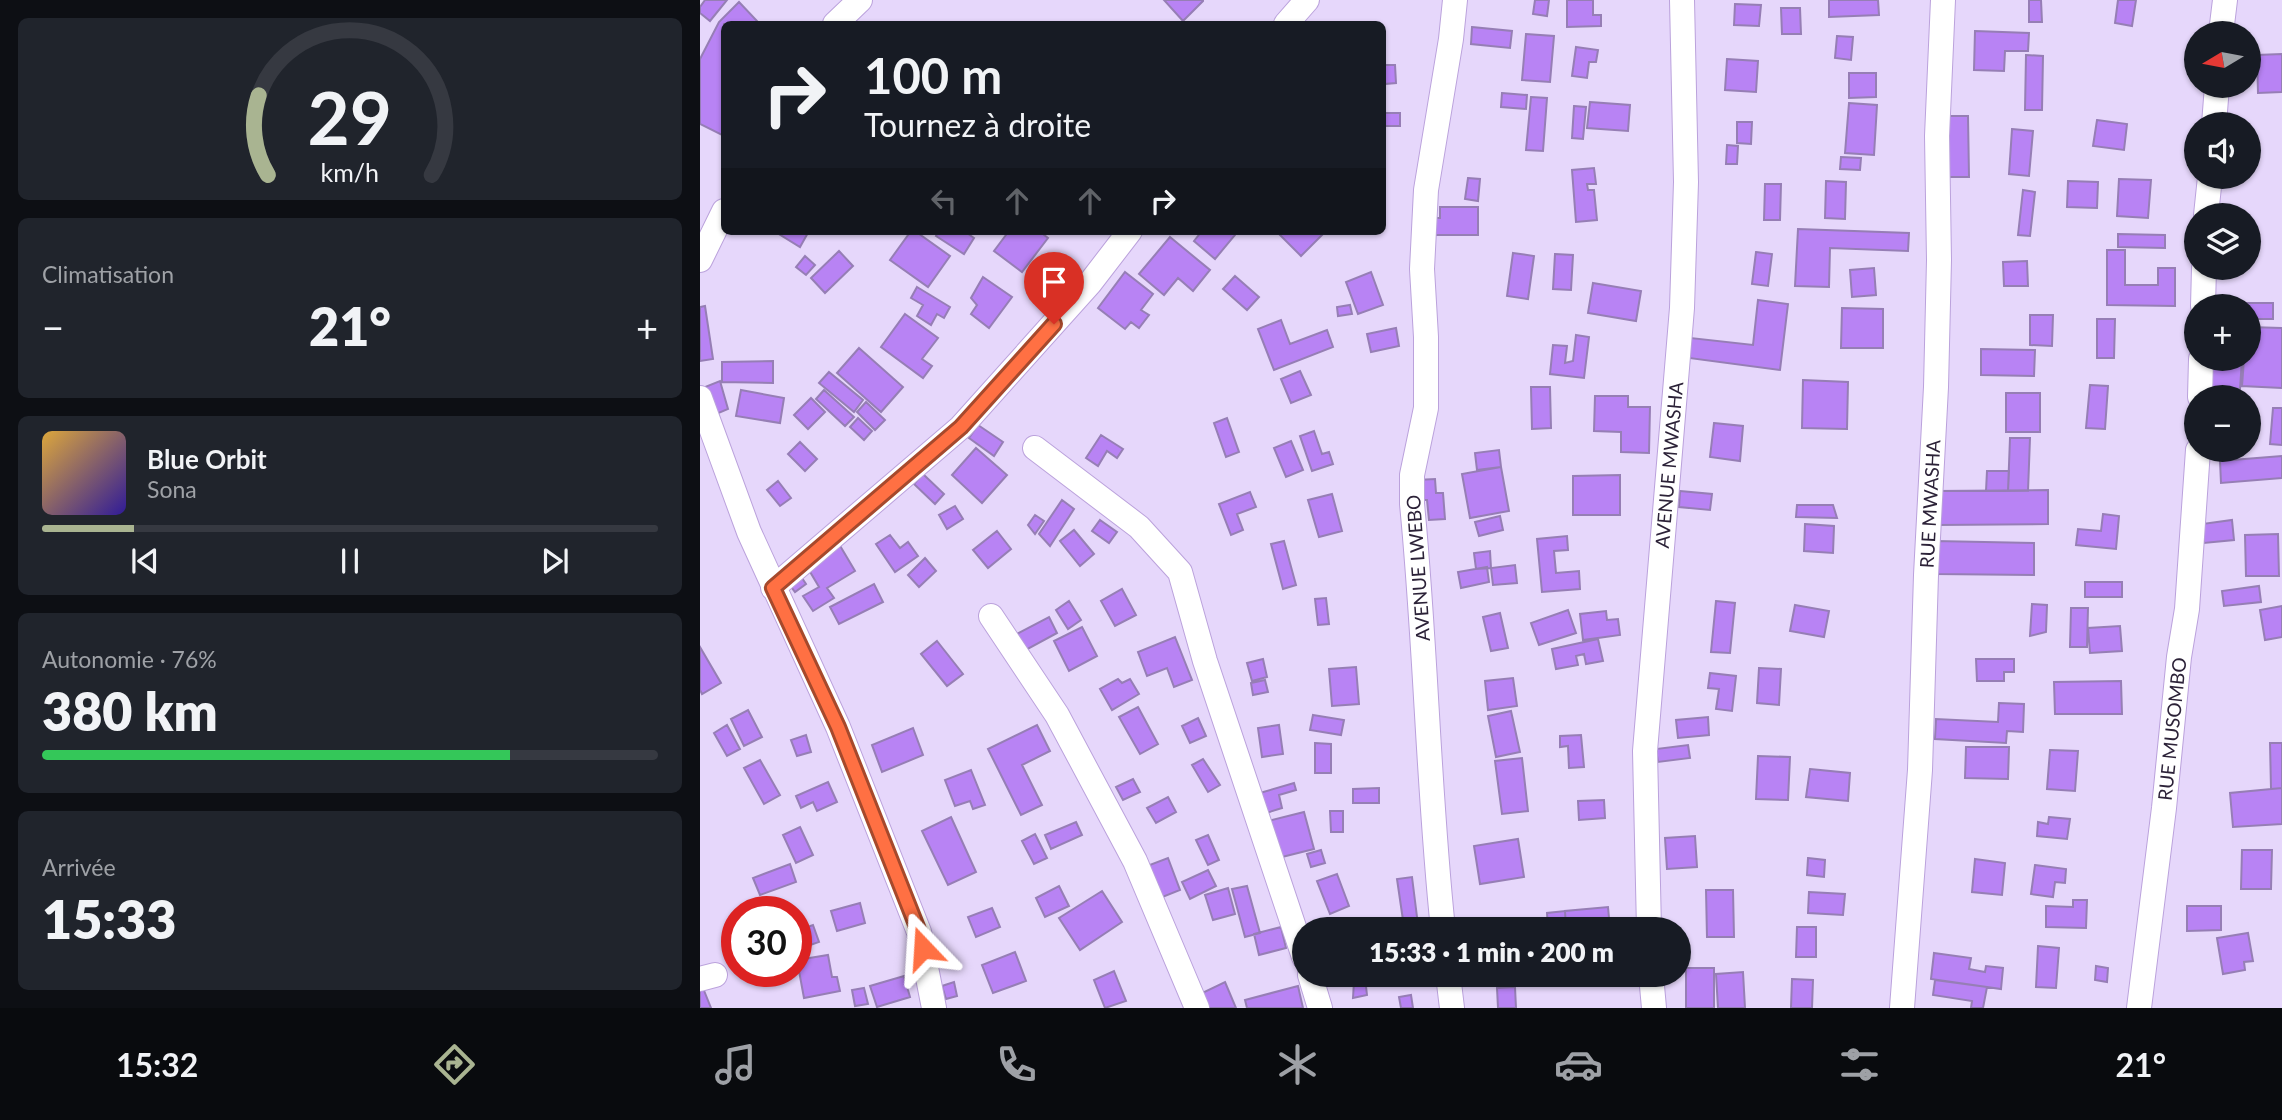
<!DOCTYPE html>
<html lang="fr">
<meta charset="utf-8">
<style>
:root{--surface:#171b24;--page:#20242c;--text:#f1f3f6;--muted:#9ea1a6;--line:#363941;--accent:#a9b491}
body{margin:0;font-family:Lato,sans-serif;background:var(--page);color:var(--text);height:100vh;display:flex;flex-direction:column;font-size:26px;white-space:nowrap}
*{box-sizing:border-box;margin:0}
p{font-size:23px;color:var(--muted)}
.icon{flex:none;width:38px;height:38px;fill:none;stroke:currentColor;stroke-width:2;stroke-linecap:round;stroke-linejoin:round}
.map{position:relative;flex:1;overflow:hidden}
.sheet{display:flex;flex-direction:column;gap:18px;padding:18px;background:#0d0f14;width:700px}
.sheet>*{flex:none}
.banner{position:absolute;left:21px;top:21px;width:665px;height:214px;border-radius:10px;box-shadow:0 2px 5px #0004;background:#171b24;color:var(--text);overflow:hidden}
.needle{width:46px;rotate:260deg}
.buttons{position:absolute;left:1484px;top:21px;display:grid;gap:14px}
.buttons a{display:grid;place-items:center;width:77px;height:77px;border-radius:50%;background:var(--surface);box-shadow:0 2px 5px #0004;font-size:35px}
.speed{position:absolute;left:21px;top:896px;display:flex;gap:14px;font-size:35px;font-weight:700;text-align:center}
.speed>*{display:grid;place-content:center;width:91px;height:91px;border-radius:50%;background:var(--surface);box-shadow:0 2px 5px #0004;line-height:1}
.speed .limit{border:10px solid #d22;background:#fff;color:#111}
.pin{position:absolute;display:grid;place-items:center;width:60px;height:60px;color:#fff;margin:-72px -30px;border-radius:50% 50% 50% 0;rotate:-45deg;box-shadow:0 0 7px #0007}
.pin .icon{rotate:45deg}
.me{position:absolute;width:77px;margin:-38px;rotate:340deg;stroke-linejoin:round;filter:drop-shadow(0 0 5px #0008)}
.turn{display:flex;align-items:center;gap:24px;height:147px;padding:0 28px;font-size:32px}
.turn .icon{width:91px;height:91px;stroke-width:2.5}
.turn b{display:block;font-size:49px;line-height:60px}
.lanes{display:flex;align-items:center;height:66px;padding:0 28px;background:#0003;justify-content:center;gap:35px;direction:ltr}
.lanes .off{opacity:.35}
.big{font-size:52px;font-weight:800;line-height:1.1}
.sheet .card{flex:1;display:flex;flex-direction:column;justify-content:center;gap:10px;min-width:0;padding:0 24px;border-radius:10px;background:var(--page)}
.sheet .dial{align-items:center;gap:0}
.dial svg{height:182px;overflow:visible;fill:none;stroke:var(--line);stroke-width:7;stroke-linecap:round;text-anchor:middle}
.dial text{fill:var(--text);stroke:none}
.song{display:flex;align-items:center;gap:21px}
.cover{width:84px;height:84px;border-radius:10px;background:linear-gradient(135deg,hsl(40 70% 55%),hsl(250 70% 35%))}
.played{height:7px;border-radius:4px;background:linear-gradient(90deg,var(--accent) 15%,var(--line) 15%)}
.keys{display:flex;justify-content:space-around;direction:ltr}
.heat{display:flex;justify-content:space-between;align-items:center;font-size:38px;direction:ltr}
.charge{height:10px;border-radius:5px;background:linear-gradient(90deg,#34c759 76%,var(--line) 0)}
.trip{position:absolute;left:592px;top:917px;width:399px;height:70px;border-radius:35px;background:var(--surface);box-shadow:0 2px 5px #0004;font-weight:800;line-height:70px;text-align:center}
.tabs{display:flex;height:112px;justify-content:space-around;align-items:center;background:#090b0e;color:var(--muted)}
.tabs .icon{width:49px;height:49px}
.tabs .selected{color:var(--accent)}
.tabs b{font-size:32px;color:var(--text)}
main{display:flex;flex:1;min-height:0}
.map>svg:first-child{display:block}
.building{fill:#b883f4;stroke:#967eb5;stroke-width:2}
.lines{fill:none;stroke-linecap:round;stroke-linejoin:round}
.minor-casing{stroke:#bba2dc;stroke-width:26}
.minor{stroke:#fff;stroke-width:24}
.route-casing{stroke:#a6492c;stroke-width:18}
.route{stroke:#ff7043;stroke-width:12}
.labels{text-anchor:middle;stroke-width:5;stroke-linejoin:round;paint-order:stroke}
.street-label{font-size:19px;fill:#2c2238;stroke:#fff}
</style>
<main>
<section class="sheet">
<div class="card dial"><svg viewBox="0 0 100 80">
<path d="M14 69A42 42 0 1 1 86 69"/>
<path d="M14 69A42 42 0 0 1 10 34" stroke="#a9b491"/>
<text x="50" y="56" font-size="32" font-weight="700">29</text>
<text x="50" y="72" font-size="11">km/h</text>
</svg></div>
<div class="card"><p>Climatisation</p>
<div class="heat"><a>−</a><b class="big">21°</b><a>+</a></div>
</div>
<div class="card">
<div class="song"><i class="cover"></i><div><b>Blue Orbit</b><p>Sona</p></div></div>
<div class="played"></div>
<div class="keys"><svg class="icon" aria-label="previous" viewBox="0 0 24 24"><path d="M18 5L8 12l10 7zM5 5v14"/></svg><svg class="icon" aria-label="pause" viewBox="0 0 24 24"><path d="M8 5v14M16 5v14"/></svg><svg class="icon" aria-label="next" viewBox="0 0 24 24"><path d="M6 5l10 7-10 7zM19 5v14"/></svg></div>
</div>
<div class="card"><p>Autonomie · 76%</p><b class="big">380 km</b><div class="charge"></div></div>
<div class="card"><p>Arrivée</p><b class="big">15:33</b></div>
</section>
<div class="map">
<svg width="1582" height="1008" viewBox="0 0 1582 1008">
<rect width="100%" height="100%" fill="#e6d7fb"/>
<path class="building" d="M5 0H27L10 21 0 13V7Z
M464 0H503V1L483 21Z
M835 0H849L847 16 833 14Z
M867 0H893V15H901V26L867 27Z
M1129 0H1178L1179 15 1129 17Z
M1329 0H1341L1342 22H1329Z
M1418 0H1436L1432 26 1415 23Z
M39 2 58 22 55 24H24V136L0 124V59L19 22Z
M1035 4 1061 5 1059 26 1034 25Z
M1081 8H1100L1101 34H1082Z
M772 27 812 31 810 48 771 44Z
M1275 31 1329 33 1328 51H1305L1304 71 1274 70Z
M826 34 854 36 850 82 822 80Z
M1137 36 1153 37 1151 60 1135 58Z
M876 47 898 50 896 62H889L887 78 872 76Z
M1582 54V92L1558 93 1557 55Z
M1326 55 1343 56 1342 110H1325Z
M1027 59 1058 61 1056 92 1025 90Z
M682 65H695L696 83 685 84V100H682Z
M1149 73H1176V97L1149 98Z
M802 93 827 95 826 109 801 107Z
M831 97 847 98 843 151 826 150Z
M890 102 930 105 928 131 887 128Z
M1149 103 1177 105 1174 155 1145 153Z
M874 106 886 107 883 139 872 138Z
M682 113H700V126H682Z
M1249 116H1268L1269 177H1249Z
M1397 120 1427 124 1424 150 1393 146Z
M1037 122H1052L1051 144 1037 143Z
M1312 129 1333 131 1329 176 1309 174Z
M1027 145 1038 146 1037 164H1026Z
M1141 157 1161 158 1160 170 1140 169Z
M894 168 896 184H887L888 190H894L897 220 876 222 872 170Z
M768 178 780 179 778 201 765 199Z
M1419 179 1451 180 1448 218 1417 216Z
M1126 181 1146 182 1145 219 1125 218Z
M1368 181 1398 182 1397 208 1367 207Z
M1065 184H1081L1080 220H1064Z
M1323 190 1335 192 1330 236 1318 235Z
M740 207H778V235H735L734 218H740Z
M1098 229 1209 233 1208 251 1130 248 1129 287 1095 286Z
M74 231H109L100 247Z
M211 231H215L250 256 228 287 190 260Z
M239 231H264L274 238 264 254 236 236Z
M309 231H339L348 238 322 272 294 251Z
M502 231H530L535 235 515 259 494 241Z
M576 231H626L601 256Z
M1418 234 1465 235V248L1418 247Z
M470 237 510 270 493 291 478 278 464 295 439 274Z
M1407 250H1425V285H1458V268H1475V306L1407 305Z
M139 251 153 266 125 293 111 278Z
M1056 252 1072 254 1068 286 1052 284Z
M813 253 834 256 828 299 807 296Z
M855 254 873 255 871 290 853 289Z
M105 256 115 265 106 275 96 267Z
M1327 261 1328 286H1304L1303 262Z
M1174 268 1176 295 1152 297 1150 270Z
M425 272 453 294 441 310 449 315 439 328 431 322 425 329 398 308Z
M671 272 683 305 658 314 646 282Z
M535 276 559 297 547 310 523 289Z
M283 277 312 297 289 328 271 314 277 305 271 298Z
M893 283 941 291 936 321 888 313Z
M217 287 250 307 244 318 237 314 231 325 217 316 223 305 211 298Z
M1058 300 1088 304 1080 370 989 358 991 338 1053 345Z
M1537 303H1573V319H1549V306H1537Z
M650 305 652 314 638 316 637 307Z
M5 306 13 359 0 361V307Z
M1142 308 1183 309V348H1141Z
M205 314 238 338 222 359 232 366 223 378 181 347Z
M1330 315H1353L1352 346 1330 345Z
M1397 319H1415L1414 358H1397Z
M581 320 590 344 627 330 633 347 574 370 558 329Z
M1549 327 1582 328V388L1542 386 1544 359H1549Z
M696 328 699 346 671 352 667 334Z
M876 335 889 337 884 378 850 374 853 345 867 346 865 363 873 361Z
M159 348 203 387 181 412 137 373Z
M1281 349 1335 350 1334 376 1281 375Z
M1509 359H1542L1540 389 1508 387Z
M73 361V383L22 382V362Z
M600 371 611 395 591 403 581 379Z
M129 372 163 400 154 412 119 383Z
M1103 380 1148 382 1147 429 1102 428Z
M20 381 28 409 14 415 5 387Z
M1390 385 1408 386 1405 429 1386 428Z
M831 387H850L851 428 832 429Z
M41 390 84 398 80 423 36 416Z
M124 390 154 417 145 426 116 399Z
M1306 393H1340V432H1306Z
M895 396H928V407H950L949 453 921 452V432L894 431Z
M111 398 125 412 108 429 94 415Z
M166 402 185 420 175 430 157 412Z
M1573 408H1582V445L1570 444Z
M158 418 172 431 164 440 150 427Z
M527 418 539 452 526 457 514 423Z
M1014 423 1043 426 1040 461 1010 457Z
M278 425 303 442 294 456 269 438Z
M614 431 622 454 629 452 633 464 612 471 600 436Z
M401 435 423 449 417 458 407 451 398 466 386 458Z
M1310 438H1330L1328 491H1308Z
M591 441 603 470 586 477 574 448Z
M100 442 117 459 105 471 88 454Z
M276 448 307 475 282 503 252 475Z
M799 450 801 467 777 470 775 453Z
M1582 456V478L1521 483 1520 461Z
M801 467 809 511 770 518 762 474Z
M1287 471H1309L1308 491H1286Z
M223 474 244 494 235 504 214 484Z
M920 475V515H873V476Z
M735 479 736 493H743L745 519 729 520 727 500H718L717 480Z
M78 481 91 498 80 506 67 490Z
M1348 490V524L1237 525V491Z
M980 491 1012 494 1010 510 979 507Z
M550 492 556 507 537 514 543 530 531 535 519 504Z
M632 494 642 531 619 537 608 500Z
M362 500 374 509 350 546 339 534Z
M1097 505H1133L1137 518 1096 517Z
M255 506 263 519 247 529 239 515Z
M1403 514 1419 516 1416 549 1376 545 1378 529 1401 531Z
M335 515 344 521 335 534 328 525Z
M800 516 803 530 779 536 775 522Z
M400 520 417 532 409 543 392 531Z
M1532 520 1534 540 1504 543 1502 524Z
M1105 524 1134 526 1133 553 1104 551Z
M374 530 394 554 380 566 360 541Z
M297 531 311 549 288 568 273 550Z
M1578 534 1579 576H1546L1545 535Z
M190 535 200 548 208 542 218 556 195 572 176 544Z
M867 536 868 550 854 551 856 573 879 571 880 589 842 592 837 539Z
M584 541 596 585 583 589 571 544Z
M1235 541 1334 543V575L1235 574Z
M139 544 155 571 127 588 134 598 113 611 103 596 119 587 106 565Z
M790 551 791 568 776 569 774 553Z
M225 558 236 571 219 587 208 575Z
M815 565 817 583 793 585 791 568Z
M787 567 789 582 761 588 758 572Z
M98 572 106 584 95 592 86 580Z
M1385 582H1422V597H1385Z
M174 584 183 602 139 624 130 607Z
M1559 586 1561 602 1524 606 1522 591Z
M422 589 436 615 415 626 401 601Z
M626 598 629 624 618 625 615 599Z
M369 601 381 620 368 629 356 610Z
M1016 601 1035 603 1030 653 1011 652Z
M1332 604 1347 605 1346 632 1330 636Z
M1095 605 1129 611 1124 637 1090 631Z
M1582 606V637L1565 640 1560 610Z
M1371 608H1388L1387 647H1370Z
M868 610 876 633 839 645 831 623Z
M906 611 907 620 918 619 920 635 883 640 880 614Z
M800 613 808 648 791 651 783 617Z
M349 617 357 633 324 651 315 635Z
M1420 626 1422 651 1390 653 1388 628Z
M382 627 397 656 369 671 354 641Z
M475 637 492 680 474 687 467 668 447 676 438 652Z
M898 639 903 661 886 664 884 654 876 656 878 665 856 669 852 649Z
M237 641 263 674 247 686 221 654Z
M0 647 21 683 2 694 0 690Z
M563 659 567 677 552 681 547 663Z
M1276 659H1314V672H1304V681H1277Z
M656 667 659 704 632 706 629 669Z
M1059 668 1081 669 1079 705 1057 703Z
M1010 673 1036 676 1032 711 1016 709 1019 689 1008 688Z
M813 678 817 706 788 710 785 681Z
M418 679 422 683 430 679 439 694 412 710 400 689Z
M565 680 568 692 553 695 551 683Z
M1421 681 1422 714H1355L1354 682Z
M1299 703 1324 704 1323 732 1307 731 1306 743 1235 739 1236 719 1298 722Z
M438 707 458 744 440 754 419 717Z
M48 710 62 737 44 746 31 719Z
M811 711 820 752 796 757 788 716Z
M613 715 644 720 641 735 610 730Z
M1008 717 1009 735 978 738 976 720Z
M498 718 506 736 490 743 482 726Z
M27 725 40 749 27 756 14 733Z
M337 725 350 751 322 765 342 805 321 815 288 749Z
M579 725 583 754 562 757 558 728Z
M213 728 223 755 182 772 172 745Z
M106 735 111 752 97 756 91 740Z
M881 735 884 767 869 768 868 746 860 747V736Z
M615 743 631 744V773H615Z
M1570 743H1582V788L1571 789Z
M988 745 990 758 958 762 956 749Z
M1266 747H1309L1308 779 1265 778Z
M1350 750 1378 751 1375 791 1347 789Z
M1058 756 1090 757 1088 800 1056 799Z
M822 758 828 811 802 814 795 761Z
M503 759 520 785 508 792 492 765Z
M60 760 80 795 64 804 44 768Z
M1110 769 1150 773 1148 801 1106 797Z
M271 770 285 805 273 809 270 801 255 806 245 780Z
M433 779 440 792 423 800 416 787Z
M128 782 137 802 117 811 113 802 101 808 96 796Z
M594 783 596 790 579 795 582 808 560 815 553 795Z
M679 788V803H653V789Z
M1582 788V824L1533 827 1530 793Z
M468 797 476 812 456 823 447 808Z
M904 800 905 818 879 820 878 801Z
M630 811H643V832H631Z
M604 812 614 849 578 858 568 821Z
M251 817 276 872 248 885 222 831Z
M1349 817 1370 819 1367 839 1337 836 1338 822 1348 824Z
M376 822 382 835 351 849 345 835Z
M100 827 113 855 96 863 83 835Z
M335 834 347 858 334 864 322 841Z
M508 835 519 860 508 865 496 840Z
M995 836 997 867 967 869 965 838Z
M818 839 824 877 780 884 774 846Z
M621 850 625 863 611 867 607 854Z
M1542 850H1572L1571 889H1541Z
M468 858 480 890 460 898 447 866Z
M1108 858 1125 860 1124 877 1107 875Z
M1275 859 1305 863 1302 895 1272 892Z
M90 864 96 882 60 895 53 878Z
M1335 865 1366 869 1365 883 1355 882 1353 897 1331 894Z
M508 870 516 886 490 899 482 882Z
M637 874 649 906 630 914 617 881Z
M712 877 718 925 704 927 697 879Z
M359 886 369 906 345 917 336 898Z
M547 886 560 933 545 937 532 889Z
M528 888 535 914 513 920 505 895Z
M1006 890H1033L1034 937H1007Z
M402 891 422 922 380 950 359 918Z
M1109 892 1145 894 1143 915 1108 913Z
M1373 900H1387L1386 928 1346 927V906L1373 907Z
M160 903 165 923 137 931 131 911Z
M1487 906H1521V930L1487 931Z
M908 907 910 929H866L865 911Z
M292 908 300 927 276 937 268 917Z
M865 911 866 929H848L847 913Z
M113 925 119 942 96 950V931Z
M788 925 811 926 810 929H788Z
M581 927 586 948 559 955 554 934Z
M1097 927H1116V957H1096Z
M1548 933 1553 961 1544 962 1545 970 1523 974 1517 938Z
M1338 946 1359 948 1356 988 1336 987Z
M315 952 326 981 293 993 282 965Z
M1234 953 1271 958 1269 969 1285 972 1286 966 1303 968 1301 989 1231 979Z
M128 955 132 977H137L140 991 104 998 97 960Z
M1396 966 1408 968 1407 982 1395 980Z
M986 968H1014V1008H986Z
M414 971 426 1001 405 1008 394 980Z
M1043 972 1045 1008H1018L1016 974Z
M204 976 210 997 177 1007 170 986Z
M665 978 667 995 653 998 654 981Z
M1092 979 1113 980 1112 1008H1091Z
M1235 980 1287 987 1283 1008H1271L1272 1001 1233 995Z
M254 982 257 996 246 999 242 986Z
M525 982 536 1008H501L496 996Z
M598 986 603 1008H547L545 1000Z
M815 987 816 1008H798L797 988Z
M3 988 11 1008H0V989Z
M164 988 168 1004 155 1006 152 990Z
M711 995 713 1008H701L699 997Z"/>
<g class="lines">
<defs>
<path id="minor" d="M135 24 160 0
M586 24 607 0
M1521 33 1525 0
M1514 124 1517 86
M1506 215 1510 177
M0 260 24 211
M1503 306 1504 268
M1500 397 1501 359
M0 398 49 532 138 727 219 932 234 1008
M335 448 439 527 480 572 505 661 604 957
M73 588 261 427 390 283 430 231
M291 616 357 715 435 861 497 1008
M743 929C728 788 726 646 712 504V475L726 408V337L722 269 726 190 751 39 755 0
M949 929 945 751 982 308 986 182 982 0
M610 975 620 1008
M748 975 752 1008
M951 975 954 1008
M0 979 15 975
M1202 1008 1220 770 1226 575 1236 387 1239 260 1237 136 1243 0
M1439 1008 1464 808 1479 657 1487 609 1498 450"/>
</defs>
<use href="#minor" class="minor-casing"/>
<use href="#minor" class="minor"/>
</g>
<g class="lines">
<defs>
<path id="route" d="M223 948 219 932 138 727 73 588 261 427 354 324"/>
</defs>
<use href="#route" class="route-casing"/>
<use href="#route" class="route"/>
</g>
<g class="labels">
<g class="street-label">
<text transform="translate(969 465) rotate(-85)" y="7">AVENUE MWASHA</text>
<text transform="translate(1230 504) rotate(-87)" y="7">RUE MWASHA</text>
<text transform="translate(718 568) rotate(-94)" y="7">AVENUE LWEBO</text>
<text transform="translate(1472 729) rotate(-84)" y="7">RUE MUSOMBO</text>
</g>
</g>
</svg>
<div class="buttons">
<a><svg class="needle" viewBox="-14 -14 28 28"><path d="M0-13l5 13h-10z" fill="#e53935"/><path d="M0 13l5-13h-10z" fill="#9ea1a6"/></svg></a>
<a><svg class="icon" aria-label="sound" viewBox="0 0 24 24"><path d="M4 9h4l5-4v14l-5-4H4zM17 9q2 3 0 6"/></svg></a>
<a><svg class="icon" aria-label="layers" viewBox="0 0 24 24"><path d="M12 4l9 5-9 5-9-5zM3 14l9 5 9-5"/></svg></a>
<a>+</a>
<a>−</a>
</div>
<div class="speed"><div class="limit">30</div></div>
<div class="pin" style="left:354px;top:324px;background:#d93025"><svg class="icon" aria-label="arrive" viewBox="0 0 24 24"><path d="M6 21V4h12l-3 4 3 4H6"/></svg></div>
<svg class="me" style="left:223px;top:948px" viewBox="-20 -20 40 40"><path d="M0-17L14 15 0 8-14 15z" fill="#ff7043" stroke="#fff" stroke-width="4"/></svg>
<div class="trip">15:33 · 1 min · 200 m</div>
<div class="banner">
<div class="turn"><svg class="icon" aria-label="right" viewBox="0 0 24 24"><path d="M7 20v-9h11M14 6l5 5-5 5"/></svg><div><b>100 m</b>Tournez à droite</div></div>
<div class="lanes"><svg class="icon off" aria-label="left" viewBox="0 0 24 24"><path d="M17 20v-9H6M10 6l-5 5 5 5"/></svg><svg class="icon off" aria-label="ahead" viewBox="0 0 24 24"><path d="M12 20V5M6 11l6-6 6 6"/></svg><svg class="icon off" aria-label="ahead" viewBox="0 0 24 24"><path d="M12 20V5M6 11l6-6 6 6"/></svg><svg class="icon" aria-label="right" viewBox="0 0 24 24"><path d="M7 20v-9h11M14 6l5 5-5 5"/></svg></div>
</div>
</div>
</main>
<nav class="tabs">
<b>15:32</b>
<svg class="icon selected" aria-label="directions" viewBox="0 0 24 24"><path d="M12 3l9 9-9 9-9-9zM9 14v-3h6M13 9l2 2-2 2"/></svg>
<svg class="icon" aria-label="music" viewBox="0 0 24 24"><path d="M9 18V5l10-2v13"/><circle cx="6" cy="18" r="3"/><circle cx="16" cy="16" r="3"/></svg>
<svg class="icon" aria-label="phone" viewBox="0 0 24 24"><path d="M5 4h4l2 5-3 2q2 4 5 5l2-3 5 2v4C11 20 4 13 5 4z"/></svg>
<svg class="icon" aria-label="climate" viewBox="0 0 24 24"><path d="M12 3v18M4 7l16 10M4 17L20 7"/></svg>
<svg class="icon" aria-label="car" viewBox="0 0 24 24"><path d="M5 17H2v-5l4-1 3-4h7l3 4 3 1v5h-3M9 17h6M6 11h13"/><circle cx="7" cy="17" r="2"/><circle cx="17" cy="17" r="2"/></svg>
<svg class="icon" aria-label="filters" viewBox="0 0 24 24"><path d="M4 7h16M4 17h16"/><circle cx="9" cy="7" r="2"/><circle cx="15" cy="17" r="2"/></svg>
<b>21°</b>
</nav>
